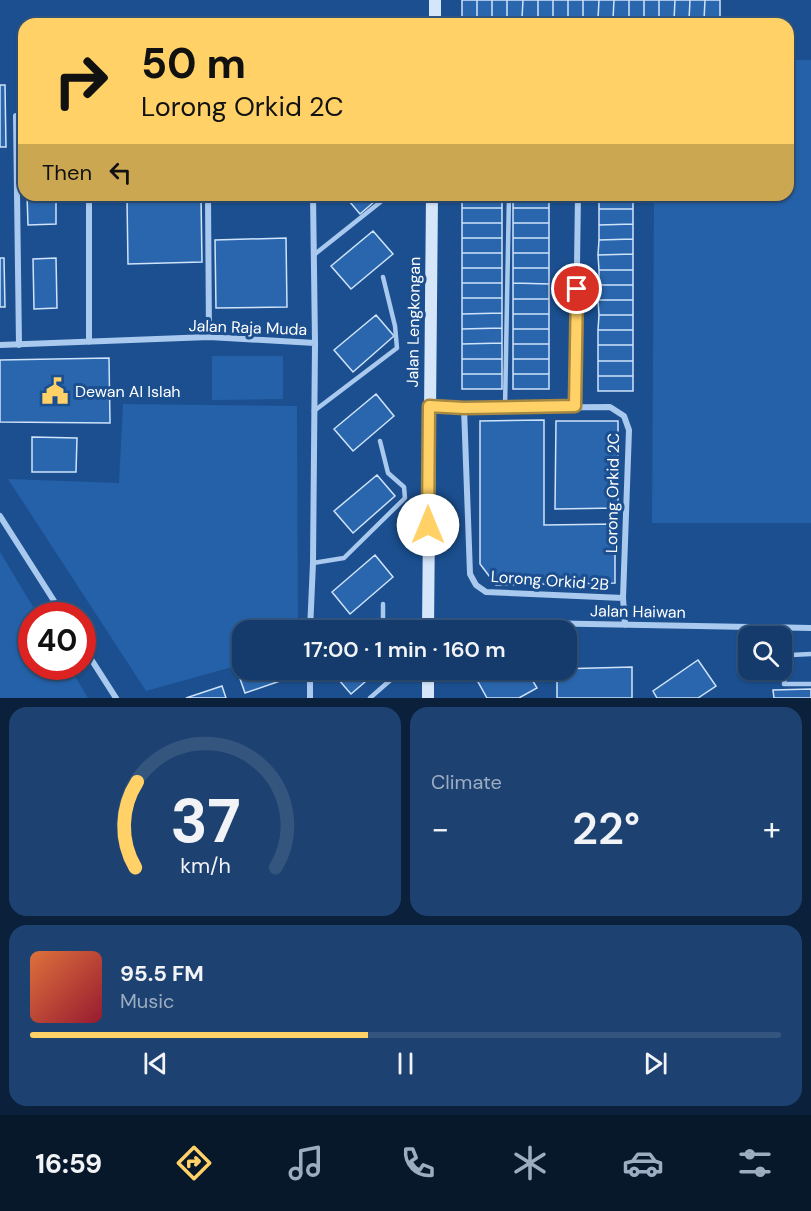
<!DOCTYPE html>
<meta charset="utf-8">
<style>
:root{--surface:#143b6b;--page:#1d4271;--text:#f1f3f6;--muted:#9dadc1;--line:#33557e;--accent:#ffd166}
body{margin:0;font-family:"DM Sans",sans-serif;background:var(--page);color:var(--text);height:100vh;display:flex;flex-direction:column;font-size:22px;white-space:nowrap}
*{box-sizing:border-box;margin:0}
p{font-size:20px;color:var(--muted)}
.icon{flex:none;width:33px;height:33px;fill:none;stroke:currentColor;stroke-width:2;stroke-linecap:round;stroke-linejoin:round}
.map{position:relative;height:698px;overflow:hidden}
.panel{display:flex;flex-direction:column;gap:9px;padding:9px;background:#0b203b;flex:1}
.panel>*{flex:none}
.guide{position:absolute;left:18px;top:18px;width:776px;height:183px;border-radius:18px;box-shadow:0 2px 4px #0004,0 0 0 2px var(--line);background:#ffd166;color:#111;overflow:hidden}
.tools{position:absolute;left:738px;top:626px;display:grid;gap:12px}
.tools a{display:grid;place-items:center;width:54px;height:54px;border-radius:12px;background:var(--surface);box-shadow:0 2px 4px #0004,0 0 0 2px var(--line);font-size:30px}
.speed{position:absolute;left:18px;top:602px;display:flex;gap:12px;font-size:30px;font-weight:700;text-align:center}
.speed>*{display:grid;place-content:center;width:78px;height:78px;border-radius:50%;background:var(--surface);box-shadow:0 2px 4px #0004,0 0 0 2px var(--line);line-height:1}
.speed .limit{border:9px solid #d22;background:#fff;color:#111}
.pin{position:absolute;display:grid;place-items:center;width:51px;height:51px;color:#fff;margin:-26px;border:3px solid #fff;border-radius:50%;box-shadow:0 2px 6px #0007}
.me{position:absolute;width:66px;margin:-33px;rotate:0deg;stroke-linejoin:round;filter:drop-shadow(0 0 4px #0008)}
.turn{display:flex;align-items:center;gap:21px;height:126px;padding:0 24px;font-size:27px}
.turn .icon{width:78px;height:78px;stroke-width:2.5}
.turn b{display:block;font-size:42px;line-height:51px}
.then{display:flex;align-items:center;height:57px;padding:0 24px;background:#0003;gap:12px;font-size:22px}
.big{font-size:45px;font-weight:600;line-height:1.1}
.panel .card{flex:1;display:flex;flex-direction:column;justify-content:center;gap:9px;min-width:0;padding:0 21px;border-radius:18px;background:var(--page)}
.panel .dial{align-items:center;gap:0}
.dial svg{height:156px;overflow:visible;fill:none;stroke:var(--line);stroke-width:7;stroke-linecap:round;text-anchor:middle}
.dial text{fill:var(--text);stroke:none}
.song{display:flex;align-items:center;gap:18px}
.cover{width:72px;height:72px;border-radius:9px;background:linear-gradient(135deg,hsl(20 70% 55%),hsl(350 70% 35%))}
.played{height:6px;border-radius:3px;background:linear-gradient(90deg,var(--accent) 45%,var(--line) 45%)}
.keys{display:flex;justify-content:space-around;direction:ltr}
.heat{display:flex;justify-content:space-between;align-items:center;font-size:33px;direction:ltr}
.panel .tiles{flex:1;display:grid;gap:9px;grid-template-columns:1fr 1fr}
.card:last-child{grid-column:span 2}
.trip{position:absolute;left:232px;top:620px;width:345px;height:60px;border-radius:18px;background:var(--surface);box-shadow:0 2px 4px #0004,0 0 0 2px var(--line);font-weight:600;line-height:60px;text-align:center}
.dock{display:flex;height:96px;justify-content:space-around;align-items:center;background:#08182b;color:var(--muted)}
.dock .icon{width:42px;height:42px}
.dock .selected{color:var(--accent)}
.dock b{font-size:27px;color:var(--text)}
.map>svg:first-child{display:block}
.green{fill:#2461a8}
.building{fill:#2a66ad;stroke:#cfe3fa;stroke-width:1.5}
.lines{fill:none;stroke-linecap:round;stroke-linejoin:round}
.lane{stroke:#a9c9ee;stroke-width:4.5}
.street{stroke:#a9c9ee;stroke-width:6}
.secondary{stroke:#d6e6fa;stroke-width:12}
.route-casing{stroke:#a68842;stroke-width:15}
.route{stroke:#ffd166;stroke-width:10}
.labels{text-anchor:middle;stroke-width:6;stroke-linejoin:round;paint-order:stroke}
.street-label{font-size:16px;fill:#fff;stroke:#1b4f8f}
.poi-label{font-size:16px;fill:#fff;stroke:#1b4f8f;text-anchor:start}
</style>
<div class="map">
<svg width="811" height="698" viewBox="0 0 811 698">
<rect width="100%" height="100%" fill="#1b4f8f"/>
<path class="green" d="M788 60H811V523H652L654 195H788Z
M212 356H283V399L212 400Z
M123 404 297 406 298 630H243V664L146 691 8 479 119 483Z
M0 552 38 615H32V666H69L88 698H0Z"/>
<path class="building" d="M462 0H477V18L462 17Z
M477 0H492V18H477Z
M492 0H507V18H492Z
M507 0H523L522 18H507Z
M523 0H538V18H522Z
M538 0H553V18H538Z
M553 0H568V18H553Z
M568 0H583V19L568 18Z
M583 0H599L598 19H583Z
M599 0H614L613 19H598Z
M614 0H629V19H613Z
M629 0H644V19H629Z
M644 0H659V20L644 19Z
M659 0H675L674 20H659Z
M675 0H690L689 20H674Z
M690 0H705L704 20H689Z
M705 0H720V20H704Z
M0 85H5L6 147H0Z
M27 195H56V224L28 225Z
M344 195H382L360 214Z
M462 195H502V208H462Z
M513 195H549V208H513Z
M599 195H633V209H599Z
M201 198 202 262 128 264 127 200Z
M462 208H502V223H462Z
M513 208H549V223H513Z
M599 209H633V224L599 225Z
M462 223H502V238H462Z
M513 223H549V238H513Z
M633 224V239L599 240V225Z
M373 231 393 254 351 289 331 266Z
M286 238 287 307 216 308 215 240Z
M462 238H502V253H462Z
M513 238H549V253H513Z
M633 239V254L598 255 599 240Z
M462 253H502V268H462Z
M513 253H549V268H513Z
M633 254V270H599L598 255Z
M0 258H4L5 307H0Z
M56 258 57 308 34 309 33 259Z
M462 268H502V283H462Z
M513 268H549V284L513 283Z
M599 270H633V285H599Z
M462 283H502V298H462Z
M513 283 549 284V299H513Z
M599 285H633V300H598Z
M462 298H502V313L462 314Z
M513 299H549V314H513Z
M598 300H633V315H599Z
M502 313V328L462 329V314Z
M513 314H549V329H513Z
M376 315 394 336 353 372 334 350Z
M599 315H633V330H598Z
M502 328V343L462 344V329Z
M513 329H549V344H513Z
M598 330H633V345H598Z
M502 343V359H462V344Z
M513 344H549V359H513Z
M598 345H633V361H598Z
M109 358 110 423 0 422V360Z
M462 359H502V374H462Z
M513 359H549V374H513Z
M598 361H633V376H598Z
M462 374H502V389H462Z
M513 374H549V389H513Z
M598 376H633V391H598Z
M376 394 394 416 353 451 334 429Z
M544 420V525L615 524V583L496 585 480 564V421Z
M556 421H618V508L555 509Z
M32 437 77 438 76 472H32Z
M377 475 395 496 353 533 334 511Z
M375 555 393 577 350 614 332 592Z
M698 660 716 686 698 698H657L653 691Z
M632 667V698H557V669Z
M259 669H280L283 680 245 693 239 676Z
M335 669H380L351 694 332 672Z
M495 669H526L537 688 519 698H487L477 680Z
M222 686 226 698H186Z
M811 689V698H774L773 690Z"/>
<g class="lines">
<path class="lane" d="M315 254 383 200
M505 408 509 195
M314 411 397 348 395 326 383 277
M313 563 344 558 405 498 404 487 388 473 380 441
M383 630V604
M811 654 791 655 786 662 784 684H811
M370 698 403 669"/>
<path class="street" d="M435 22 499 24
M16 116 19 345
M208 195 209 337
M313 195 315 343
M89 342V195
M0 345 209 337 315 343 313 563 310 630
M429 406 464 408 610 407 624 416 629 430 623 598 625 625
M575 406 578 195
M464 408 470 574 476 585 486 592 623 598
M0 516 63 615
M429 621 811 628
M82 645 116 698
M310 669V698"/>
<path class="secondary" d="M435 0V24
M428 630 432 195
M428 698V669"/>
</g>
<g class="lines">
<defs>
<path id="route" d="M428 525 429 406 464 408 575 406 577 289"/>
</defs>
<use href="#route" class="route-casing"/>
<use href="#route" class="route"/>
</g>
<defs>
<symbol id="civic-bare" viewBox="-9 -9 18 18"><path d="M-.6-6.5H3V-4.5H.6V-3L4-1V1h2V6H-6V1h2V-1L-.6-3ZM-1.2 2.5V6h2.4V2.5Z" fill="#ffd166" stroke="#1b4f8f" stroke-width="2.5" paint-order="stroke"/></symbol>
</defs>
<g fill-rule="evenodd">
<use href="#civic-bare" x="36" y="372" width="38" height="38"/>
</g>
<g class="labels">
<g class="street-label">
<text transform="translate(413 322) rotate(-89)" y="6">Jalan Lengkongan</text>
<text transform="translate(248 327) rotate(2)" y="6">Jalan Raja Muda</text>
<text transform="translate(612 493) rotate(-89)" y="6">Lorong Orkid 2C</text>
<text transform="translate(550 580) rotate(4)" y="6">Lorong Orkid 2B</text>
<text transform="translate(638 611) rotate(1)" y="6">Jalan Haiwan</text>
</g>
<g class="poi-label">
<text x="75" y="397">Dewan Al Islah</text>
</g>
</g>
</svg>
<div class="tools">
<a><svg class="icon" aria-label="search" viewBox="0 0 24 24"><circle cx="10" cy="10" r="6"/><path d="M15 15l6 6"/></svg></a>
</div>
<div class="speed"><div class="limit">40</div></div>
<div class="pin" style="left:577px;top:289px;background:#d93025"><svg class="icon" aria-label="arrive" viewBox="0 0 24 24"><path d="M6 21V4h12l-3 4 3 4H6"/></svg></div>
<svg class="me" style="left:428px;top:525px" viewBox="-20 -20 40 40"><circle r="19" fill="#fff"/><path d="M0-13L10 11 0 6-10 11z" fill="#ffd166"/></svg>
<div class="trip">17:00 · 1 min · 160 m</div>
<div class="guide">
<div class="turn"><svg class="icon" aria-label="right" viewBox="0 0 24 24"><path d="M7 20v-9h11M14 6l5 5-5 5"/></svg><div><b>50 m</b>Lorong Orkid 2C</div></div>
<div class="then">Then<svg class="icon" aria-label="left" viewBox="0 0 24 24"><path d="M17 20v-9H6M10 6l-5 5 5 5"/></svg></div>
</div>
</div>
<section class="panel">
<div class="tiles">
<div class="card dial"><svg viewBox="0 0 100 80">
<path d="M14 69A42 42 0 1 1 86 69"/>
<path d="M14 69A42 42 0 0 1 15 25" stroke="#ffd166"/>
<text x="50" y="56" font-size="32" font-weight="700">37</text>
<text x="50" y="72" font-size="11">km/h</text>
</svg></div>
<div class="card"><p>Climate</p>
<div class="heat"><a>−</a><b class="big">22°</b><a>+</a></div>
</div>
<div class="card">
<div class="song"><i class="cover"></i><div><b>95.5 FM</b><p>Music</p></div></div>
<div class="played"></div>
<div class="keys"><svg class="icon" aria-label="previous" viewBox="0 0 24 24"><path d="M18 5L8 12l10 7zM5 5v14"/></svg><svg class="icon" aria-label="pause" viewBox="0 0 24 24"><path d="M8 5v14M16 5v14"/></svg><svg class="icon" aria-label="next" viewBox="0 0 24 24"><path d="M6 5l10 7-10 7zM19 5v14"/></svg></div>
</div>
</div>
</section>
<nav class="dock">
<b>16:59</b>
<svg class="icon selected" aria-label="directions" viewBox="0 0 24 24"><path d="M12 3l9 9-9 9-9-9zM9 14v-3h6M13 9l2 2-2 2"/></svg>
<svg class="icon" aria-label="music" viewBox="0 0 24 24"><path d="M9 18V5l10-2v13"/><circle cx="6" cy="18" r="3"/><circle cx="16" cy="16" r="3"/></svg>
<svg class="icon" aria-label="phone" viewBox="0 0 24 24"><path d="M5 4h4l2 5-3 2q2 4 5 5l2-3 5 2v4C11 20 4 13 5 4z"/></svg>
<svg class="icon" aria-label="climate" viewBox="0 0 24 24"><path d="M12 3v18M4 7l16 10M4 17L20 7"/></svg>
<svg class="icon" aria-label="car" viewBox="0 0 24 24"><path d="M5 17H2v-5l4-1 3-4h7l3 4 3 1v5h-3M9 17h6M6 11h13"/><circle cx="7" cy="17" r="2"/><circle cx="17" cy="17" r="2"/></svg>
<svg class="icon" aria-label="filters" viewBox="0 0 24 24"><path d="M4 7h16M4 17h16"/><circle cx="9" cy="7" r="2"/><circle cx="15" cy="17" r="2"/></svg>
</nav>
